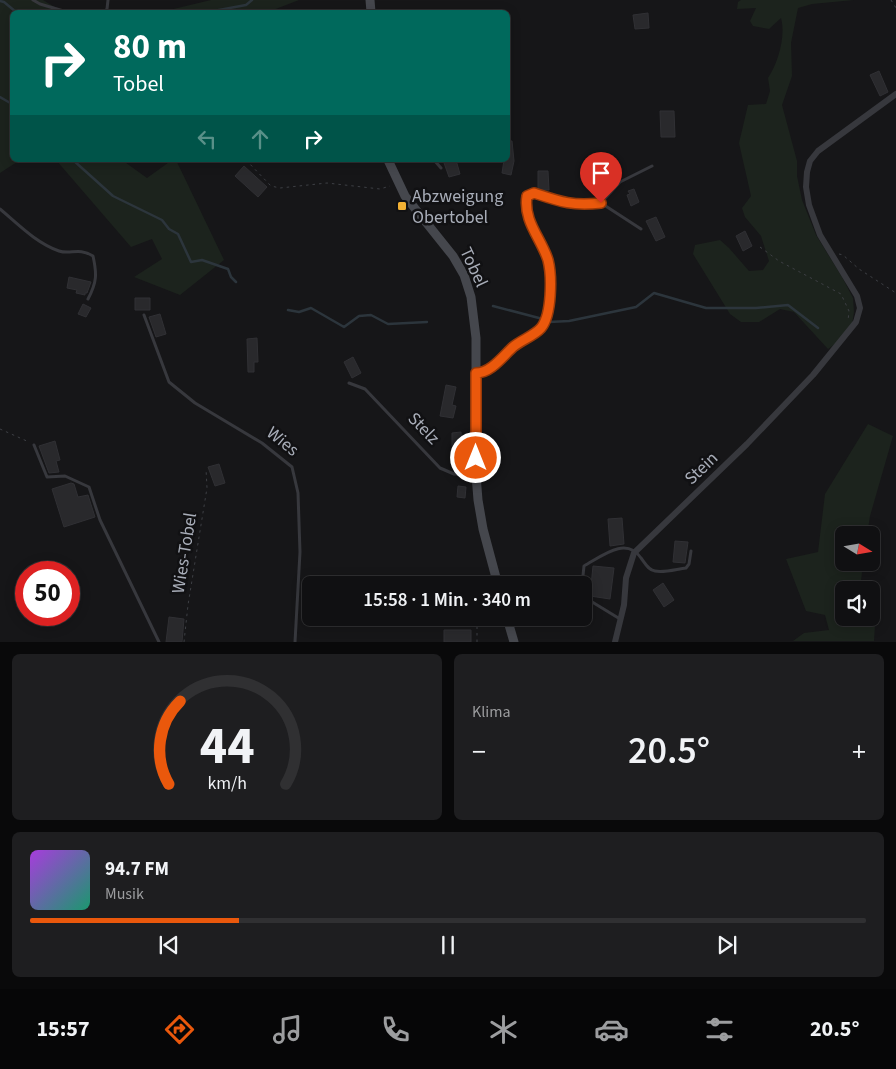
<!DOCTYPE html>
<html lang="de">
<meta charset="utf-8">
<style>
:root{--surface:#101012;--page:#1e1e20;--text:#f1f3f6;--muted:#9c9d9f;--line:#303032;--accent:#ea580c}
body{margin:0;font-family:"Source Sans 3",sans-serif;background:var(--page);color:var(--text);height:100vh;display:flex;flex-direction:column;font-size:19px;white-space:nowrap}
*{box-sizing:border-box;margin:0}
p{font-size:16px;color:var(--muted)}
.icon{flex:none;width:28px;height:28px;fill:none;stroke:currentColor;stroke-width:2;stroke-linecap:round;stroke-linejoin:round}
.map{position:relative;height:642px;overflow:hidden}
.details{display:flex;flex-direction:column;gap:12px;padding:12px;background:#09090a;flex:1}
.details>*{flex:none}
.top-card{position:absolute;left:10px;top:10px;width:500px;height:152px;border-radius:8px;box-shadow:0 2px 12px #0003,0 0 0 1px var(--line);background:#00695c;color:#fff;overflow:hidden}
.needle{width:32px;rotate:101deg}
.controls{position:absolute;left:835px;top:526px;display:grid;gap:10px}
.controls a{display:grid;place-items:center;width:45px;height:45px;border-radius:8px;background:var(--surface);box-shadow:0 2px 12px #0003,0 0 0 1px var(--line);font-size:25px}
.speed{position:absolute;left:15px;top:561px;display:flex;gap:10px;font-size:25px;font-weight:700;text-align:center}
.speed>*{display:grid;place-content:center;width:65px;height:65px;border-radius:50%;background:var(--surface);box-shadow:0 2px 12px #0003,0 0 0 1px var(--line);line-height:1}
.speed .limit{border:8px solid #d22;background:#fff;color:#111}
.pin{position:absolute;display:grid;place-items:center;width:42px;height:42px;color:#fff;margin:-51px -21px;border-radius:50% 50% 50% 0;rotate:-45deg;box-shadow:0 0 5px #0007}
.pin .icon{rotate:45deg}
.me{position:absolute;width:55px;margin:-28px;rotate:0deg;stroke-linejoin:round;filter:drop-shadow(0 0 4px #0008)}
.turn{display:flex;align-items:center;gap:18px;height:105px;padding:0 20px;font-size:22px}
.turn .icon{width:65px;height:65px;stroke-width:2.5}
.turn b{display:block;font-size:35px;line-height:42px}
.lanes{display:flex;align-items:center;height:48px;padding:0 20px;background:#0003;justify-content:center;gap:25px;direction:ltr}
.lanes .off{opacity:.35}
.big{font-size:38px;font-weight:600;line-height:1.1}
.details .tile{flex:1;display:flex;flex-direction:column;justify-content:center;gap:8px;min-width:0;padding:0 18px;border-radius:8px;background:var(--page)}
.details .dial{align-items:center;gap:0}
.dial svg{height:130px;overflow:visible;fill:none;stroke:var(--line);stroke-width:7;stroke-linecap:round;text-anchor:middle}
.dial text{fill:var(--text);stroke:none}
.song{display:flex;align-items:center;gap:15px}
.cover{width:60px;height:60px;border-radius:8px;background:linear-gradient(135deg,hsl(280 70% 55%),hsl(160 70% 35%))}
.played{height:5px;border-radius:2px;background:linear-gradient(90deg,var(--accent) 25%,var(--line) 25%)}
.keys{display:flex;justify-content:space-around;direction:ltr}
.heat{display:flex;justify-content:space-between;align-items:center;font-size:28px;direction:ltr}
.details .tiles{flex:1;display:grid;gap:12px;grid-template-columns:1fr 1fr}
.tile:last-child{grid-column:span 2}
.trip{position:absolute;left:302px;top:576px;width:290px;height:50px;border-radius:8px;background:var(--surface);box-shadow:0 2px 12px #0003,0 0 0 1px var(--line);font-weight:600;line-height:50px;text-align:center}
.tabs{display:flex;height:80px;justify-content:space-around;align-items:center;background:#060607;color:var(--muted)}
.tabs .icon{width:35px;height:35px}
.tabs .active{color:var(--accent)}
.tabs b{font-size:22px;color:var(--text)}
.map>svg:first-child{display:block}
.green{fill:#1c231d}
.lines{fill:none;stroke-linecap:round;stroke-linejoin:round}
.stream{stroke:#2c353c;stroke-width:2.5}
.building{fill:#29292c;stroke:#303034}
.path{stroke:#3d3f44;stroke-width:1;stroke-dasharray:2.5 4;stroke-linecap:butt}
.service{stroke:#37383d;stroke-width:3}
.minor{stroke:#37383d;stroke-width:6}
.secondary{stroke:#45474d;stroke-width:9}
.route-casing{stroke:#983908;stroke-width:12}
.route{stroke:#ea580c;stroke-width:9}
.poi-dot{fill:#f2b134;stroke:#111113;stroke-width:2}
.labels{text-anchor:middle;stroke-width:5;stroke-linejoin:round;paint-order:stroke}
.poi-label{font-size:18px;fill:#a8adb8;stroke:#111113;text-anchor:start}
.street-label{font-size:18px;fill:#a8adb8;stroke:#111113}
</style>
<div class="map">
<svg width="896" height="642" viewBox="0 0 896 642">
<rect width="100%" height="100%" fill="#161618"/>
<path class="green" d="M0 0H43L63 12H12V160H20L0 173Z
M211 0H299L268 12H161Z
M741 0H854L812 4 798 8 791 43 792 76 782 105 797 161V176L802 200 816 235 842 277 853 298 854 312 852 325 841 340 828 349 794 312 780 309 759 322H741L730 314 693 254 695 245 720 240 729 248 749 271 763 270 769 261 761 236 745 217 742 208 751 196 739 143 748 105 766 104 770 91 768 78C778 63 786 36 781 18L769 29 753 26 750 21 756 8 737 9 738 2Z
M56 160H122L147 178 172 160H176L224 260 180 295 134 277 162 259 152 239 131 247Z
M868 424 893 436 870 516 867 535H844V562L863 563 861 581 865 590H844V618H871V601L876 609 874 641H793L804 633 829 630 825 615 806 611 786 559 818 552 825 494Z"/>
<g class="lines">
<path class="stream" d="M0 1 4 2 16 12
M208 12 246 5 252 0
M0 97 12 104
M73 160 113 196 162 220 169 229 178 234 191 262 202 260 228 269 231 277 236 282
M493 306 539 318
M288 310 299 312 311 308 344 327 359 316 371 315 388 324 427 322
M549 322 569 321 636 307 654 293 706 308H756L788 305 818 328"/>
</g>
<path class="building" d="M648 13 649 28 635 29 633 15Z
M879 71 888 92 880 96 870 75Z
M660 111H674L675 137H661Z
M508 141H512L514 161 511 175 502 173 504 160H508Z
M443 160H456L460 174 449 177Z
M244 166 267 187 258 197 235 176Z
M538 171H548L549 190H538Z
M634 189 639 202 631 206 627 195 630 194 628 191Z
M656 217 665 237 656 241 646 221Z
M745 231 752 246 743 251 736 236Z
M69 277 91 282 87 293H85V295L76 293 77 290 67 288Z
M135 298H150V310H135Z
M83 304 91 308 86 317 78 314Z
M160 314 166 334 156 337 149 317Z
M257 338 258 362H254V372H248L247 339Z
M353 357 361 373 352 378 344 362Z
M446 385 456 387 452 405 456 406 453 418 440 416Z
M461 432 462 446H452V433Z
M55 441 60 460 56 461 59 472 49 473 39 446Z
M219 464 225 483 215 486 208 467Z
M71 483 74 484 78 497 88 495 95 517 64 527 52 489Z
M458 486 466 487 465 498 457 497Z
M622 518 624 544 610 546 608 519Z
M675 541 688 542 685 563 673 562Z
M593 566 614 568 610 599 590 596Z
M663 583 674 600 664 607 653 590Z
M169 617 184 619 182 642H166Z
M444 630H471V642H444Z"/>
<g class="lines">
<path class="path" d="M891 0 896 8
M246 160 271 186 280 188 327 183 380 189 390 186
M760 247 779 261 841 294 849 311 848 321
M839 254 843 255 859 269 896 293
M0 429 29 442
M184 642 188 605 207 488 206 469
M477 642V623L480 618"/>
<path class="service" d="M33 0 40 4 67 12
M104 12 107 9 108 0
M434 160 441 168
M601 203 620 182 652 166
M0 209C18 224 36 243 59 251 71 255 78 247 93 256 97 274 97 282 88 299
M144 315 169 382 195 403 262 443 292 467 298 493 300 552 295 642
M477 373C491 372 503 356 513 347 522 340 535 336 542 327 552 315 552 275 548 260 541 238 523 221 527 196L534 193 569 204 582 205 601 203 641 229
M349 383 365 389 440 468 454 474 475 475
M34 445 47 477 65 476 89 487 100 520 159 642
M582 585 584 566C602 556 626 536 641 558 645 563 648 570 655 571 664 573 677 569 686 568L689 564 691 551
M584 597 620 619"/>
<path class="minor" d="M615 642 624 605 626 578 634 553 747 444 813 375 856 322 860 308 857 296 820 235 809 205 806 187 807 172 810 161 818 151 896 94"/>
<path class="secondary" d="M370 0 371 12
M388 160 405 196 453 256 464 275 471 297 476 338V475L478 500 483 529 498 585
M507 618 514 642"/>
</g>
<g class="lines">
<defs>
<path id="route" d="M476 458V373C491 373 503 356 513 347 521 340 534 336 541 328 552 315 552 276 548 260 541 238 523 221 527 196L534 193C561 202 572 206 601 203"/>
</defs>
<use href="#route" class="route-casing"/>
<use href="#route" class="route"/>
</g>
<rect class="poi-dot" x="397" y="201" width="10" height="10" rx="2.5"/>
<g class="labels">
<g class="poi-label">
<text x="412" y="202">Abzweigung<tspan x="412" dy="21">Obertobel</tspan></text>
</g>
<g class="street-label">
<text transform="translate(474 267) rotate(65)" y="6">Tobel</text>
<text transform="translate(424 428) rotate(46)" y="6">Stelz</text>
<text transform="translate(283 441) rotate(39)" y="6">Wies</text>
<text transform="translate(701 468) rotate(-44)" y="6">Stein</text>
<text transform="translate(184 553) rotate(-81)" y="6">Wies-Tobel</text>
</g>
</g>
</svg>
<div class="controls">
<a><svg class="needle" viewBox="-14 -14 28 28"><path d="M0-13l5 13h-10z" fill="#e53935"/><path d="M0 13l5-13h-10z" fill="#9c9d9f"/></svg></a>
<a><svg class="icon" aria-label="sound" viewBox="0 0 24 24"><path d="M4 9h4l5-4v14l-5-4H4zM17 9q2 3 0 6"/></svg></a>
</div>
<div class="speed"><div class="limit">50</div></div>
<div class="pin" style="left:601px;top:203px;background:#d93025"><svg class="icon" aria-label="arrive" viewBox="0 0 24 24"><path d="M6 21V4h12l-3 4 3 4H6"/></svg></div>
<svg class="me" style="left:476px;top:458px" viewBox="-20 -20 40 40"><circle r="17" fill="#ea580c" stroke="#fff" stroke-width="3"/><path d="M0-11L8 9 0 5-8 9z" fill="#fff"/></svg>
<div class="trip">15:58 · 1 Min. · 340 m</div>
<div class="top-card">
<div class="turn"><svg class="icon" aria-label="right" viewBox="0 0 24 24"><path d="M7 20v-9h11M14 6l5 5-5 5"/></svg><div><b>80 m</b>Tobel</div></div>
<div class="lanes"><svg class="icon off" aria-label="left" viewBox="0 0 24 24"><path d="M17 20v-9H6M10 6l-5 5 5 5"/></svg><svg class="icon off" aria-label="ahead" viewBox="0 0 24 24"><path d="M12 20V5M6 11l6-6 6 6"/></svg><svg class="icon" aria-label="right" viewBox="0 0 24 24"><path d="M7 20v-9h11M14 6l5 5-5 5"/></svg></div>
</div>
</div>
<section class="details">
<div class="tiles">
<div class="tile dial"><svg viewBox="0 0 100 80">
<path d="M14 69A42 42 0 1 1 86 69"/>
<path d="M14 69A42 42 0 0 1 21 18" stroke="#ea580c"/>
<text x="50" y="56" font-size="32" font-weight="700">44</text>
<text x="50" y="72" font-size="11">km/h</text>
</svg></div>
<div class="tile"><p>Klima</p>
<div class="heat"><a>−</a><b class="big">20.5°</b><a>+</a></div>
</div>
<div class="tile">
<div class="song"><i class="cover"></i><div><b>94.7 FM</b><p>Musik</p></div></div>
<div class="played"></div>
<div class="keys"><svg class="icon" aria-label="previous" viewBox="0 0 24 24"><path d="M18 5L8 12l10 7zM5 5v14"/></svg><svg class="icon" aria-label="pause" viewBox="0 0 24 24"><path d="M8 5v14M16 5v14"/></svg><svg class="icon" aria-label="next" viewBox="0 0 24 24"><path d="M6 5l10 7-10 7zM19 5v14"/></svg></div>
</div>
</div>
</section>
<nav class="tabs">
<b>15:57</b>
<svg class="icon active" aria-label="directions" viewBox="0 0 24 24"><path d="M12 3l9 9-9 9-9-9zM9 14v-3h6M13 9l2 2-2 2"/></svg>
<svg class="icon" aria-label="music" viewBox="0 0 24 24"><path d="M9 18V5l10-2v13"/><circle cx="6" cy="18" r="3"/><circle cx="16" cy="16" r="3"/></svg>
<svg class="icon" aria-label="phone" viewBox="0 0 24 24"><path d="M5 4h4l2 5-3 2q2 4 5 5l2-3 5 2v4C11 20 4 13 5 4z"/></svg>
<svg class="icon" aria-label="climate" viewBox="0 0 24 24"><path d="M12 3v18M4 7l16 10M4 17L20 7"/></svg>
<svg class="icon" aria-label="car" viewBox="0 0 24 24"><path d="M5 17H2v-5l4-1 3-4h7l3 4 3 1v5h-3M9 17h6M6 11h13"/><circle cx="7" cy="17" r="2"/><circle cx="17" cy="17" r="2"/></svg>
<svg class="icon" aria-label="filters" viewBox="0 0 24 24"><path d="M4 7h16M4 17h16"/><circle cx="9" cy="7" r="2"/><circle cx="15" cy="17" r="2"/></svg>
<b>20.5°</b>
</nav>
